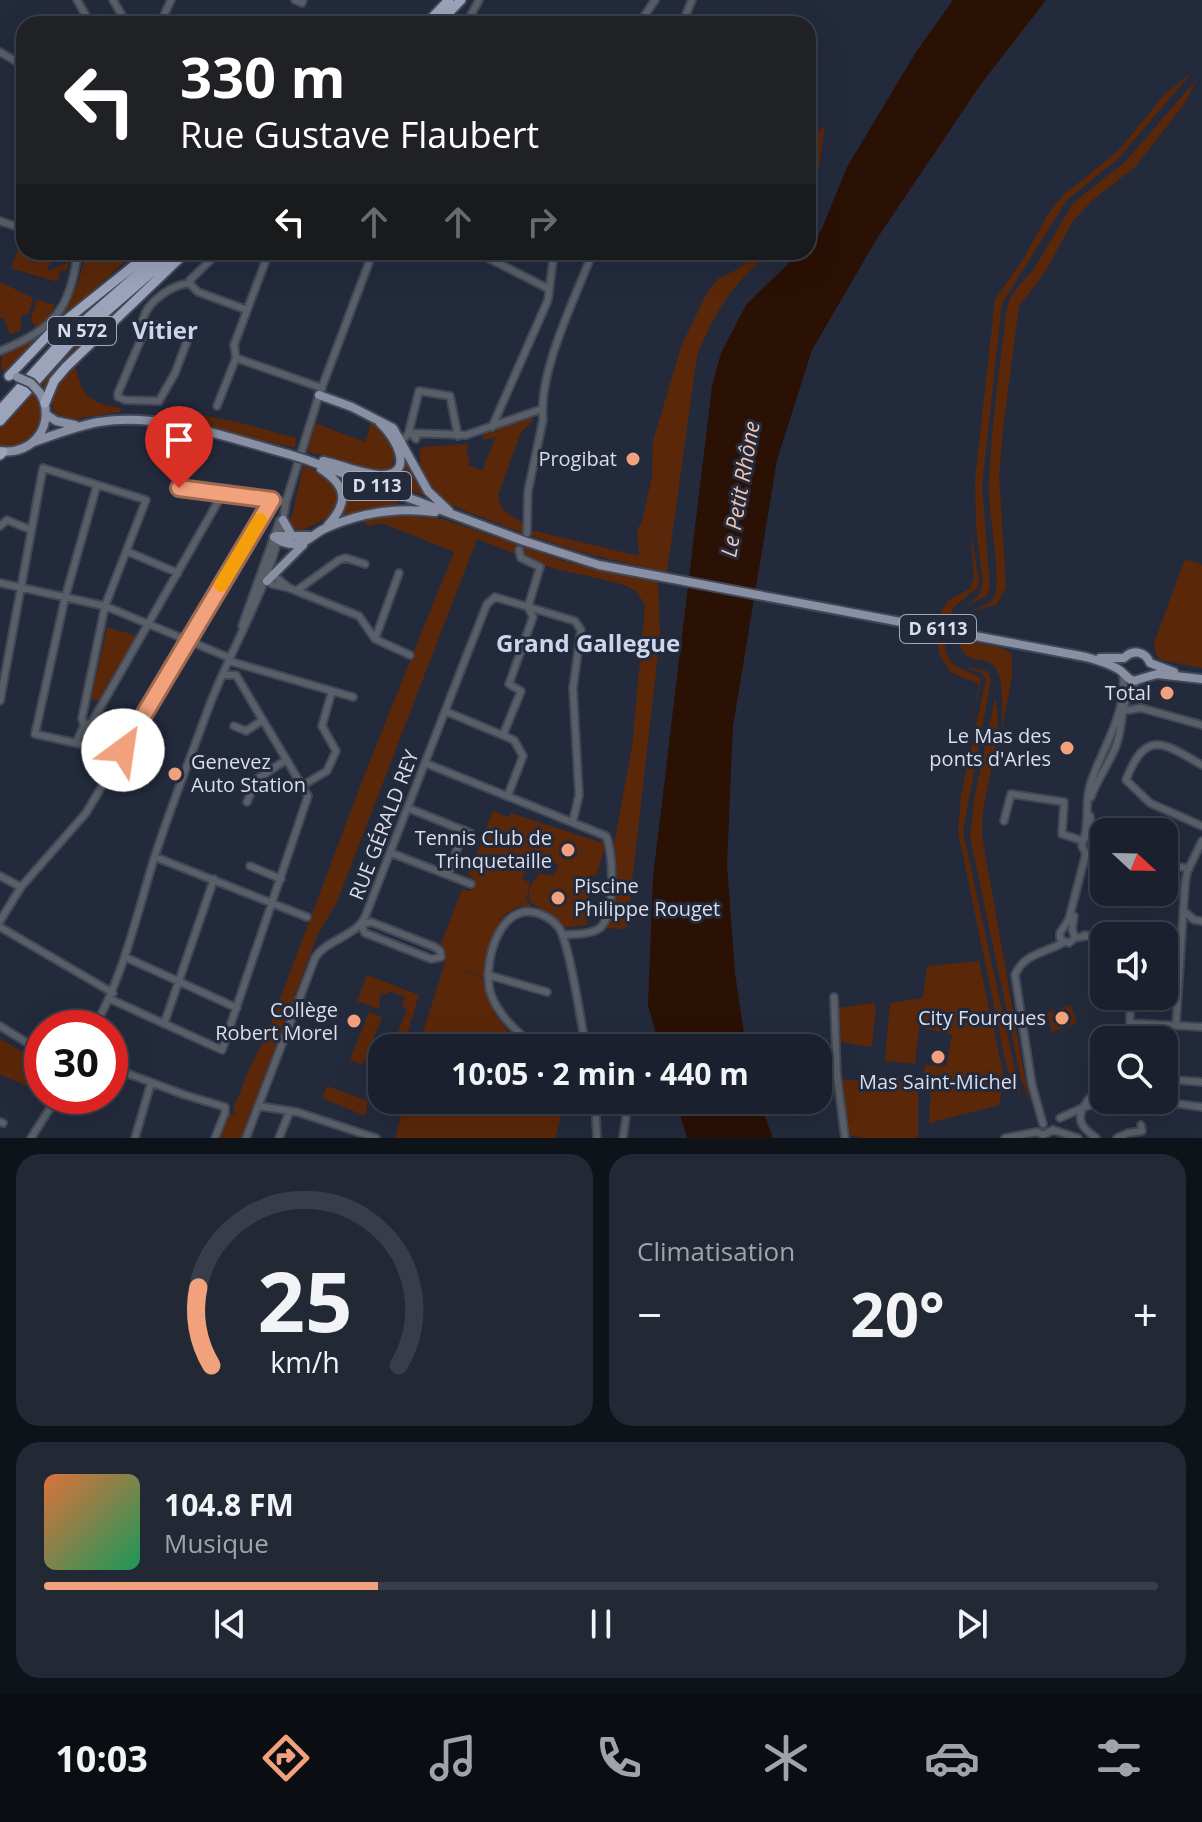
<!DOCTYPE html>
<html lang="fr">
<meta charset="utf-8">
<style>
:root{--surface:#1a202d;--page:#232835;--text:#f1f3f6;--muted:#9fa3aa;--line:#383e49;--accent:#f1a17b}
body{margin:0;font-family:"Open Sans",sans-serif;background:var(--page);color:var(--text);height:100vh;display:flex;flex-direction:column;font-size:30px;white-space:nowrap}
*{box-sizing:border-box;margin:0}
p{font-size:26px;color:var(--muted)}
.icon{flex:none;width:44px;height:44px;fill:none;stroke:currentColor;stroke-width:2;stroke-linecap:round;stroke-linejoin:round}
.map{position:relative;height:1138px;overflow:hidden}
.sheet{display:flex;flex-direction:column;gap:16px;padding:16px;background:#0e1219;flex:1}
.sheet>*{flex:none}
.banner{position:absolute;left:16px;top:16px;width:800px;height:244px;border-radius:24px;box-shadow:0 8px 32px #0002,0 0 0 2px var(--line);background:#202124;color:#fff;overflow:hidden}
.needle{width:52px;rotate:112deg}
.controls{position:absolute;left:1090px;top:818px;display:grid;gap:16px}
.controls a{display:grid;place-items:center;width:88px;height:88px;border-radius:16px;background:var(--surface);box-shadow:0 8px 32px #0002,0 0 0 2px var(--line);font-size:40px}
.speed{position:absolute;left:24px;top:1010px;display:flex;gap:16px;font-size:40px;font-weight:700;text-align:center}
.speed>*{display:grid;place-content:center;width:104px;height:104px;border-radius:50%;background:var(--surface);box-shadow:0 8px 32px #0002,0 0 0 2px var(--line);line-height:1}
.speed .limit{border:12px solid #d22;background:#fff;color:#111}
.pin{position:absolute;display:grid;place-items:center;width:68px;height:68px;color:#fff;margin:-82px -34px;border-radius:50% 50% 50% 0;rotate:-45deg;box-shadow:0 0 8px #0007}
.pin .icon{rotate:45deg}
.me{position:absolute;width:88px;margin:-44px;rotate:31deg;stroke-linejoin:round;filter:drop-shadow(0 0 6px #0008)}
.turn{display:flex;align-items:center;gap:28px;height:168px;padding:0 32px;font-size:36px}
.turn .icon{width:104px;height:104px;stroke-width:2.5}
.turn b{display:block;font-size:56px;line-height:68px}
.lanes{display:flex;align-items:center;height:76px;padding:0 32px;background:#0003;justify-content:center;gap:40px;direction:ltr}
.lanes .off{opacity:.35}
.big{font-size:60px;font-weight:700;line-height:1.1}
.sheet .tile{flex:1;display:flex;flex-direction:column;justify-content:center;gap:12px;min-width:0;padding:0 28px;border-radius:24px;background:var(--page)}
.sheet .dial{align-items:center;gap:0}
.dial svg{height:208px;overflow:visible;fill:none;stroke:var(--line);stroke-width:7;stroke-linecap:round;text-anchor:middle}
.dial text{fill:var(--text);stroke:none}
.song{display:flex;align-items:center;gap:24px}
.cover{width:96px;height:96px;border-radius:12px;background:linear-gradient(135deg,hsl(20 70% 55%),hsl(150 70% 35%))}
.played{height:8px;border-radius:4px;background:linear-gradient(90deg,var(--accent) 30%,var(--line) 30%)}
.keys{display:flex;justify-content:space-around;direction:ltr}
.heat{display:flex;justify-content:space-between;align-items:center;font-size:44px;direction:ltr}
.sheet .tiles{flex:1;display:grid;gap:16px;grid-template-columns:1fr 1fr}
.tile:last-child{grid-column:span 2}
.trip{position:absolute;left:368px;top:1034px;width:464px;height:80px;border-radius:24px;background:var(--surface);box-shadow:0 8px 32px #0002,0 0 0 2px var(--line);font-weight:700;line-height:80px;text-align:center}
.dock{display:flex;height:128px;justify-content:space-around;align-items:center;background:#0a0d12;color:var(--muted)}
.dock .icon{width:56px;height:56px}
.dock .active{color:var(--accent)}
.dock b{font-size:36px;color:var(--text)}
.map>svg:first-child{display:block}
.green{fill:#5b2709}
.water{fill:#2b1004}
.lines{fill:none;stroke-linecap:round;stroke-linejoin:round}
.minor-casing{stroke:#404758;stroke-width:10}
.major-casing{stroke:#404758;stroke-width:12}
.highway-casing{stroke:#404758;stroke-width:13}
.minor{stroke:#5a5e67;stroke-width:6}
.major{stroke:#8990a3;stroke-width:8}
.highway{stroke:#9ba4bb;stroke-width:9}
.major-bridge-casing{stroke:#404758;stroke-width:12;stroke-linecap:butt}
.major-bridge{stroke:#8990a3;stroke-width:8}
.route-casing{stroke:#9d6950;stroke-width:20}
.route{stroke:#f1a17b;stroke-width:14}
.slow{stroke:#f59e0b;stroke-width:14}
.poi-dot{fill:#f1a17b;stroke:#232a3c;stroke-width:3}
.labels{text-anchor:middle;stroke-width:6;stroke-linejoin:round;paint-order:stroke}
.shield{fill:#232a3c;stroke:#a2a8b6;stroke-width:2}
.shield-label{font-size:18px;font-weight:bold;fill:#d9deea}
.poi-label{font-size:20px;fill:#d9deea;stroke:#232a3c;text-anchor:end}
.street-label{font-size:20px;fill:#d9deea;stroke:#232a3c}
.water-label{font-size:22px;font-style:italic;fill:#f2c4ae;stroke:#232a3c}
.quarter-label{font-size:24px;font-weight:bold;fill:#ccd5ee;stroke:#232a3c}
</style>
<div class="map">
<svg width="1202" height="1138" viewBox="0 0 1202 1138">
<rect width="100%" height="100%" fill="#232a3c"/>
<path class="green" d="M1192 72 1119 158 1067 200 1002 303 982 486 990 587 986 596 968 605 979 595 983 582 976 527 975 480 995 299 1022 261 1047 216 1062 196 1118 151 1165 94Z
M1197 79 1185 103 1135 167 1094 199 1073 221 1045 272 1019 306 1004 421 999 476 1006 588 996 605 971 611C979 606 992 606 995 595 1001 572 989 519 989 491 990 431 1000 371 1006 312L1011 296 1035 267 1073 203 1125 162Z
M825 125 816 188 808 215 817 140 818 132Z
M24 233V252H54L47 271 69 262 67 270 60 271 57 282 11 268Z
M85 252 135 253 49 329 8 370H1L2 355C51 335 78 306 85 252Z
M759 252H770C730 288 717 307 697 356L667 572C606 560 547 544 489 520 473 513 452 508 439 496 426 484 421 469 419 452L422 447 468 444 467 457 470 458 468 465 482 471 496 437 483 440V435L531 416 534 420 521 432 498 495C499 511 510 515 523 523L525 532 535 531 639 556 637 529 642 522 652 476 653 441 682 344 707 293 719 278 738 269Z
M149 279 150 282 45 390 40 382 87 335Z
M0 282 33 298 28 315 22 314 20 331 10 334 4 319 0 318Z
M37 300 55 305 50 316 36 329 31 319Z
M75 364C82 396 88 403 121 408L120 412 68 420 55 413C46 392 62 379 75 364Z
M33 390C53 418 36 454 0 446V429Z
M183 411 241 423 296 438 295 448 178 420Z
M372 420 384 431 396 451 391 469 380 472 306 451 315 423 365 442Z
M405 455H407L427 497 388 481 394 475Z
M303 466C329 473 345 487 332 515L300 532 291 525 290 516H292Z
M339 477 399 501 397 504 359 513 335 523C346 507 348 495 339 477Z
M400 514 443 519 570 563 658 582 660 636 627 927 624 929 606 928 613 910 614 844 632 747 645 606C642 601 639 593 634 590 612 575 532 573 519 549L515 554 477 539 337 902 318 934 241 1138H220L229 1114 235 1115 236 1113 233 1110 249 1069 266 1036 367 768 454 552 382 523 369 526 362 522 366 519Z
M970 529 979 580 978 587 954 607 947 624 940 623 938 617 949 600 969 589 974 579Z
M1189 560 1202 565V668L1161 660 1156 655 1154 643 1184 561Z
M107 627 137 636 98 701 91 699Z
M936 634 944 636C946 669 957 665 981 678L964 761 979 684 952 673 940 656Z
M958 639 1002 648 1012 654V677L1002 729C1002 714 1004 678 995 667 982 652 965 670 958 639Z
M964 667 987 671 991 679 963 832 1021 1097 1011 1080 1006 1064 958 832 961 795 986 679 981 673Z
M995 698C1006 736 980 793 982 836L1029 1101 1021 1079 970 837 974 800Z
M493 811 509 817 511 813 606 844 596 876 589 875 587 925 562 928 554 918 529 901V889L539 873 553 876 559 865 530 856 522 879 530 883 526 900 533 908C496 897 487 954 485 978L455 967 484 979C486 1009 504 1028 525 1048H418L445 963V951L440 946 462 889 470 891 474 885V879L468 875Z
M979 961 1003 1072 1000 1105 929 1123 931 1083 923 1082 925 1065 946 1066 952 1035 919 1027 915 1064 885 1061 890 1003 923 998 927 966Z
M367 975 419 995 403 1048H397L398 1044 394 1042 407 1009 402 1006 405 997 389 991 387 994 382 993 379 1000 380 1009 357 1001Z
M873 1003 876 1007 872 1047 841 1042 838 1008Z
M1071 1005 1077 1023 1052 1032 1047 1013Z
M369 1012 382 1017 363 1065 350 1060Z
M0 1039 42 1063 31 1088 0 1074Z
M841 1080 918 1081V1138H863L849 1135 845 1129Z
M327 1086 368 1101 365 1116 322 1098Z
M406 1100H566L555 1138H395Z"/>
<path class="water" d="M953 0H1046L981 84 876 240 812 350 777 460 733 726 727 864 735 973 746 1048H660L648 1005 653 877 712 386 721 353 746 305 800 252H808V244L821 231 847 167 916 52Z
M676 1100H759L773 1138H687Z"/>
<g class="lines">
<defs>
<path id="minor" d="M77 0 91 24
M113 0 127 24
M295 0 302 3 303 0
M160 24 171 0
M466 24 479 0
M639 24 655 0
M682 24 692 0
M0 52 24 66
M0 221 24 229
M219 252 190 280 191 285 198 292 247 310
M269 252 234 345 236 358 322 388
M476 252 549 289
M155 325 186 332 189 336 175 373 159 401 125 400 118 397V393L144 332Z
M147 328 143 319C148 301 171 285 190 283
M0 351C56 328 69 310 78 252
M217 406 236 358
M492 427 548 300 554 252
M416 439 409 431 419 391 450 396 458 436
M399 444 409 433 466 435 542 409
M97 485 65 598 35 734 121 753
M179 488 286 502
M285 505 319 395 373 252
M0 526 7 520 31 530
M527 533 528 491 543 420C538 372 575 298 593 252
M126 551 178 573
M270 572 289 588
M265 579 272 584 289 588 359 616 375 639 410 655
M0 583 105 606 230 658
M296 591 339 560 346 558 365 564
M242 626 280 520
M375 639 399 573
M229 661 353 697
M0 701 43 468 146 500 105 606 82 718 84 726 76 743
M445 711 514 740 523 756 508 795
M1122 711 1141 708 1202 725
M84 726 92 722 223 493
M234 726 246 731 263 720
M503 735 521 691 509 684 533 617 528 607 540 567 521 558 519 550
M425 763 606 836C614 853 615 915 600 928 590 935 574 934 563 935
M1202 765C1163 743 1146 728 1126 780L1150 803 1202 826
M303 785 327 771 336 751 322 726 332 691
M1091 797C1097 779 1109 764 1116 746 1124 724 1119 702 1137 681
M247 802 257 779 286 760
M408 808 470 833
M1090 816 1091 825 1098 835
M1004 821 1011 794 1064 802 1062 834 1083 841
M1084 838C1090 820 1084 800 1091 782 1103 747 1127 713 1123 674
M1104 843 1098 835 1091 834 1084 838 1082 846 1085 852 1093 856 1101 853 1104 847
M391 853 471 884
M155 857 307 917
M1164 863 1189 869
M250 866 281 879
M448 875 464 830
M0 876 21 887
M1183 910 1194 920 1202 921
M1074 916 1072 929 1075 938
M0 921 21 887 86 813 272 500
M371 922 435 947 440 951 441 957 431 959 365 933 361 925Z
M0 927 113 993
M1084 935 1104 938
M1060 938V933L1069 919 1086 853
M1062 940 1069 943 1075 938 1087 936
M1164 943 1181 944
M125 957 237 1008
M488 975 547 992
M834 997 837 1075 845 1138
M110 999 222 1050 308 796 236 675H223
M1130 1023 1202 1027
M164 1024 214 879
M1176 1025 1185 885 1187 872 1202 841
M0 1026 42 1052
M94 1028C123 976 136 918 153 862 169 811 189 762 207 712 235 637 274 583 286 502
M1129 1040 1131 996
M535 1048C519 1032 501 1019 492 997 480 968 499 898 540 914 548 917 554 921 559 928 570 944 581 1024 586 1048
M110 1067 185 1095 225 1107V1113L215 1138
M1164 1079 1202 1082
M595 1100 597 1138
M1149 1100 1202 1107
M258 1106 297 1112 376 1138
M1060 1118 1084 1107 1110 1100
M0 1122 3 1123
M1043 1124 1032 1085 1015 975C1024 953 1046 953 1064 942
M1053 1130 1078 1138
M31 1138 58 1096
M135 1138 151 1083
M246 1138 315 958C327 939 355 937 365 917L470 647 487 604 495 597 575 621 581 630 573 688 579 795 573 821
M279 1138 290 1111
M623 1138 626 1117
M1005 1138 1037 1132 1043 1135 1053 1130
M1096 1138C1091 1134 1084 1129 1082 1124 1075 1110 1094 1092 1104 1086
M1117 1138 1128 1133 1142 1131 1141 1125"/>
<path id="major" d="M319 395 352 407 393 428 428 491 449 511
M47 415 56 421 75 425
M34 442C56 434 77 426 99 422 162 412 228 438 288 454
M0 451C34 456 57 423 40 393
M307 460 524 541 599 565 1086 657C1096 660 1108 663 1118 669 1124 672 1126 678 1133 681L1157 674 1202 679
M323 461C342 465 362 474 380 475 418 476 394 435 380 423
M321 469C347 486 349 502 328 525
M283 520 292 536
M276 536H310
M274 537C282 542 288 545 297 544 307 543 315 533 324 529 361 512 396 507 435 512
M267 581 303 545
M1100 658H1124C1133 649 1145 651 1150 663L1174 672"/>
<path id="highway" d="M426 24 449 0
M438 24 461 0
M9 376 50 333 151 252
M45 403 54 381 66 367 186 252
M0 410 65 338 163 252
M0 421 70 343 175 252
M0 455 3 452"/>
</defs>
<use href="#minor" class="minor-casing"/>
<use href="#major" class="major-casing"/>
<use href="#highway" class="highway-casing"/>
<use href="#minor" class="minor"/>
<use href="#major" class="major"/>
<use href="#highway" class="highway"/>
<defs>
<path id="major-bridge" d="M17 377 31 383 40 393
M288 454 307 460"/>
</defs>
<use href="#major-bridge" class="major-bridge-casing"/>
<use href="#major-bridge" class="major-bridge"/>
</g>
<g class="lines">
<defs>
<path id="route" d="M123 750 272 500 179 488"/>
</defs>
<use href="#route" class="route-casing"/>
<use href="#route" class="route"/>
<path class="slow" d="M221 585 260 520"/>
</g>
<g class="poi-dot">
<circle cx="633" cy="459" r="8"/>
<circle cx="1167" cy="693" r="8"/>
<circle cx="1067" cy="748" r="8"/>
<circle cx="175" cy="774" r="8"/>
<circle cx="568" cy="850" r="8"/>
<circle cx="558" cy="898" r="8"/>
<circle cx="1062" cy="1018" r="8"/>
<circle cx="354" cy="1021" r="8"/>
<circle cx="938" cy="1057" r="8"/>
</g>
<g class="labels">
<g class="shield">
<rect x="48" y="317" width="68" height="28" rx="6"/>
<rect x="343" y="472" width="68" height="28" rx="6"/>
<rect x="900" y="615" width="76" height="28" rx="6"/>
</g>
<g class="shield-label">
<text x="82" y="337">N 572</text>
<text x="377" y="492">D 113</text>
<text x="938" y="635">D 6113</text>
</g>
<g class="poi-label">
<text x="617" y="466">Progibat</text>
<text x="1151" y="700">Total</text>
<text x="1051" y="743">Le Mas des<tspan x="1051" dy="23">ponts d'Arles</tspan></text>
<text x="191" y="769" text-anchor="start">Genevez<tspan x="191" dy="23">Auto Station</tspan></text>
<text x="552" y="845">Tennis Club de<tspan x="552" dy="23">Trinquetaille</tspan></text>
<text x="574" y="893" text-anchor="start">Piscine<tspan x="574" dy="23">Philippe Rouget</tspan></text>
<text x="338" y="1017">Collège<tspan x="338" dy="23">Robert Morel</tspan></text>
<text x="1046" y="1025">City Fourques</text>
<text x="938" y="1089" text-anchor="middle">Mas Saint-Michel</text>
</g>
<g class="street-label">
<text transform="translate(384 825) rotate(-69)" y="7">RUE GÉRALD REY</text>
</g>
<g class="water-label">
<text transform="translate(740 489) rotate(-80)" y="8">Le Petit Rhône</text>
</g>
<g class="quarter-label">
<text x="165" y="339">Vitier</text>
<text x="588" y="652">Grand Gallegue</text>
</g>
</g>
</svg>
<div class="controls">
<a><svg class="needle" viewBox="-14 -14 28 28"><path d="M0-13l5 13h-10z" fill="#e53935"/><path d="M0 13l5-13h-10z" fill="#9fa3aa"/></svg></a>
<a><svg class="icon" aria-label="sound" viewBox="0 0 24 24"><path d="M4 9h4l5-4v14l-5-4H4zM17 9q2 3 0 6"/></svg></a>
<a><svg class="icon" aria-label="search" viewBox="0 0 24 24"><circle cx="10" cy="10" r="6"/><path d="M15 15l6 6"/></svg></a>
</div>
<div class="speed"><div class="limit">30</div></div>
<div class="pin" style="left:179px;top:488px;background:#d93025"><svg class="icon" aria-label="arrive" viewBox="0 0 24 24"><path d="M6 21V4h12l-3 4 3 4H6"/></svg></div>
<svg class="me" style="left:123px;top:750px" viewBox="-20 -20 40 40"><circle r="19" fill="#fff"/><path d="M0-13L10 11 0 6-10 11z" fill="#f1a17b"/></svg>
<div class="trip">10:05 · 2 min · 440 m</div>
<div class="banner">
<div class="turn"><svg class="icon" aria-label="left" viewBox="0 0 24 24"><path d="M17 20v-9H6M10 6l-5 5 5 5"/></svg><div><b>330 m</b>Rue Gustave Flaubert</div></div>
<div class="lanes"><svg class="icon" aria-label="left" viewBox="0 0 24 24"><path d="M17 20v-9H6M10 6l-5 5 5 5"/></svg><svg class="icon off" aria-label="ahead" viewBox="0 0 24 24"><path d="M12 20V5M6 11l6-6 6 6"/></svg><svg class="icon off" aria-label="ahead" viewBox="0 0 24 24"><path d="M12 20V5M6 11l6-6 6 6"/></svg><svg class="icon off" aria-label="right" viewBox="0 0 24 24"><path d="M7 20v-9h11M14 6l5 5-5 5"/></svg></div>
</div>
</div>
<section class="sheet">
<div class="tiles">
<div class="tile dial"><svg viewBox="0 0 100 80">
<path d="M14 69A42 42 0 1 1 86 69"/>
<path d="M14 69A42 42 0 0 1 9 39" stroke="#f1a17b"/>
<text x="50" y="56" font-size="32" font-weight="700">25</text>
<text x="50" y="72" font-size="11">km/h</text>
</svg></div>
<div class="tile"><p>Climatisation</p>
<div class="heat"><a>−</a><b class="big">20°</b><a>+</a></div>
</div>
<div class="tile">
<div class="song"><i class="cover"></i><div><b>104.8 FM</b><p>Musique</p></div></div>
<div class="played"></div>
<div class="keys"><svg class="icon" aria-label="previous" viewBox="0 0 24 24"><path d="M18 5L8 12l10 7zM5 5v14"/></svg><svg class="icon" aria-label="pause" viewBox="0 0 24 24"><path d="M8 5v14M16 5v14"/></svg><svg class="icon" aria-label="next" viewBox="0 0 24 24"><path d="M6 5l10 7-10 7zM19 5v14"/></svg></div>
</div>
</div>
</section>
<nav class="dock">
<b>10:03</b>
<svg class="icon active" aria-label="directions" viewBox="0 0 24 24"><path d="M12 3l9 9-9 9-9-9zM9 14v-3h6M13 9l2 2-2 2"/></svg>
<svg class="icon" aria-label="music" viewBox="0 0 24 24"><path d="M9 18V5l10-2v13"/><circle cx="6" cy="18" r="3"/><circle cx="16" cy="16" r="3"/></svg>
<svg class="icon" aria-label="phone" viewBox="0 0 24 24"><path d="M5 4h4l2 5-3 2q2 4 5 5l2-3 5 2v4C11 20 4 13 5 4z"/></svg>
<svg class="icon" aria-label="climate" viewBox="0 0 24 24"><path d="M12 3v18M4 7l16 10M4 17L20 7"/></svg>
<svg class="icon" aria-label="car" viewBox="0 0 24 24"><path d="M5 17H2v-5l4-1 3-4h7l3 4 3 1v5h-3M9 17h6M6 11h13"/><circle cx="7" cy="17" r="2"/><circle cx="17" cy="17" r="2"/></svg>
<svg class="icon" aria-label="filters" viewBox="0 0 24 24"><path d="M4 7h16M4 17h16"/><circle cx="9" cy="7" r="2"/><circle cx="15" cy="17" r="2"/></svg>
</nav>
